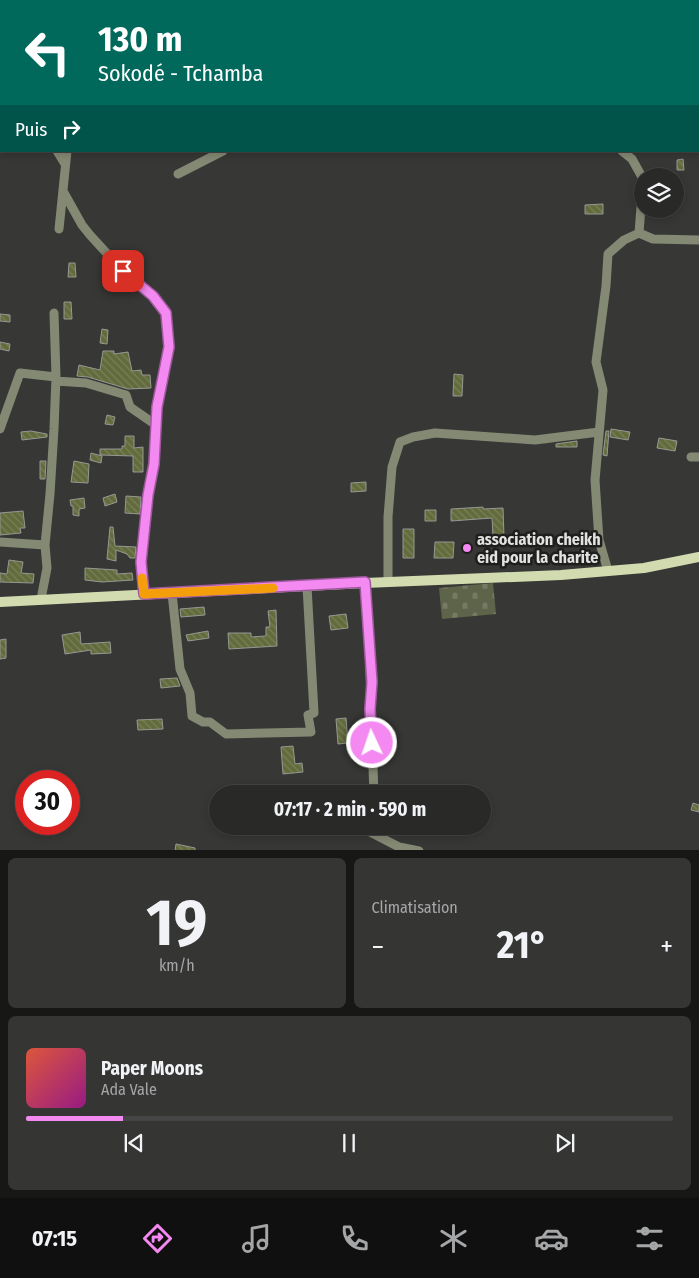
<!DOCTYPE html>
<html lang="fr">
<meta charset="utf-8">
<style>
:root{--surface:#292928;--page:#353534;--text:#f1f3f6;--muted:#a5a6a8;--line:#454545;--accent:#f389f1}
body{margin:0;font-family:"Fira Sans Condensed",sans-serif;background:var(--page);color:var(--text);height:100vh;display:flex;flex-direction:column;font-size:19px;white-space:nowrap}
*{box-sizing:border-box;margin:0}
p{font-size:16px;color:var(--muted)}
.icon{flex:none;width:28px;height:28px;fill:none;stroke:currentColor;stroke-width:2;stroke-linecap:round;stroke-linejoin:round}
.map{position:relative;height:850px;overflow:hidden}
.side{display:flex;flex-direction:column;gap:8px;padding:8px;background:#171716;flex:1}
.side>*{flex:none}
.guide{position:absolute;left:0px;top:0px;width:700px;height:152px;box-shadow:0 2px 8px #0003,0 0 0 1px var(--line);background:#00695c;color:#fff;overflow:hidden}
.fabs{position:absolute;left:634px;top:168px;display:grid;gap:10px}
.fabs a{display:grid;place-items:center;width:50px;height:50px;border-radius:50%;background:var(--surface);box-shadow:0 2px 8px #0003,0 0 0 1px var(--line);font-size:25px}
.speed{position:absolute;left:15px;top:770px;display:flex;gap:10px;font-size:25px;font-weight:700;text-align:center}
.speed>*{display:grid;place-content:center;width:65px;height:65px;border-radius:50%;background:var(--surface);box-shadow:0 2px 8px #0003,0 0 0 1px var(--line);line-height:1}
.speed .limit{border:8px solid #d22;background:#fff;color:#111}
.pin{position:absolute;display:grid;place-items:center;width:42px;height:42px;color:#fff;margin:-21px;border-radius:10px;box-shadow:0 2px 8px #0006}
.me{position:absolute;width:55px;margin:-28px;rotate:357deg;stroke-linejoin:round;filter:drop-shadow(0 0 4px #0008)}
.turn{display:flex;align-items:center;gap:18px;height:105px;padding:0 15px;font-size:22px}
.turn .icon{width:65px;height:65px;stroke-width:2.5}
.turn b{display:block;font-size:35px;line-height:42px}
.then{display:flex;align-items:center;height:48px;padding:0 15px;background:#0003;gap:10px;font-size:19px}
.big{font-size:38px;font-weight:700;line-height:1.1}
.side .tile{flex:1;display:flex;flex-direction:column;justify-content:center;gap:8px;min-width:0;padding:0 18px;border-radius:8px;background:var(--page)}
.side .dial{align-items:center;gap:0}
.dial b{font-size:65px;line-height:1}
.song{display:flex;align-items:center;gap:15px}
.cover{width:60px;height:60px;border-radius:8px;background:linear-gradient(135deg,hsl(10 70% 55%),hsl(310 70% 35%))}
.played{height:5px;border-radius:2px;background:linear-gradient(90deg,var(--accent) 15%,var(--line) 15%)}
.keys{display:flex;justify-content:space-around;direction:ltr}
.heat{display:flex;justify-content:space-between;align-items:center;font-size:28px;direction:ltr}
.side .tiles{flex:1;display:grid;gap:8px;grid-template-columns:1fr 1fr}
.tile:last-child{grid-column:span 2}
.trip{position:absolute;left:209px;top:785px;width:282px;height:50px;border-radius:25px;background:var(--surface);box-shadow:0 2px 8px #0003,0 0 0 1px var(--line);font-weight:700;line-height:50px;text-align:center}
.menu{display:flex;height:80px;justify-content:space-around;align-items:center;background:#101010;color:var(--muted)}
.menu .icon{width:35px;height:35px}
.menu .current{color:var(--accent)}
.menu b{font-size:22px;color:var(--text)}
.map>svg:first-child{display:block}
.cemetery{fill:url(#cemetery-stones)}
.building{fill:url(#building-back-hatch);stroke:#979894}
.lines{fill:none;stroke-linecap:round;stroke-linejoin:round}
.minor{stroke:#848974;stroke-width:9}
.major{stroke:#d2dbb0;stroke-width:10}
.route-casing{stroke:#9e599d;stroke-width:12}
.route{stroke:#f389f1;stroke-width:9}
.slow{stroke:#f59e0b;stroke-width:9}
.poi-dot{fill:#f389f1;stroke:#1e1f1d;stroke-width:2}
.labels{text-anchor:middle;stroke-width:5;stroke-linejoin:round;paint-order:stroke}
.poi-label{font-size:16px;font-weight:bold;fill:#e2e3e1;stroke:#1e1f1d;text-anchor:start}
</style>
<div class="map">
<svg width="699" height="851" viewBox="0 0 699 851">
<defs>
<pattern id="cemetery-stones" width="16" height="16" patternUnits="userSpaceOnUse" patternTransform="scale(1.25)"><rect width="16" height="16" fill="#5e6449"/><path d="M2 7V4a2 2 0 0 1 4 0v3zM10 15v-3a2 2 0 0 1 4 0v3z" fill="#757a63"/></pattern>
<pattern id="building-back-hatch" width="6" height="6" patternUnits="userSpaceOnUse" patternTransform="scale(1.25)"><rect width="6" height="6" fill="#626b3c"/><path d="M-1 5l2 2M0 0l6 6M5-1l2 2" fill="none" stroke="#788058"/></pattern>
</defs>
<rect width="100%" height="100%" fill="#373735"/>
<path class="cemetery" d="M493 583 496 614 442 619 439 588Z"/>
<path class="building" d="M683 159 684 170H677V160Z
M603 204V214H585V205Z
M69 263H75L76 277H68Z
M64 302H71L72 319H64Z
M0 314 10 315V322L0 321Z
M102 329 108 330 107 344 100 343Z
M0 342 10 344 9 351 0 349Z
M103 351H114V354L128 352 132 371 141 370 142 375H150L151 388 128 389 88 377 77 376 79 365 100 370Z
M454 374 463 375 462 396H453Z
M107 415 115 417 113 425 105 424Z
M611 429 630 432 628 440 610 437Z
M31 431 47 434V437L22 440 21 432Z
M606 431H609L607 456 603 455Z
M125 436H134V448L143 447V472H133V456L100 455V449H122V446H125Z
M659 438 677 441 675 451 657 448Z
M577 441V447H556V444Z
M91 453 102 456 101 463 90 460Z
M40 461H46L45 479H40Z
M74 461 89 464 88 483 71 482Z
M366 482V491L351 492V483Z
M115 494 117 502 105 506 103 498Z
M126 496 141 497 140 514 125 513Z
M84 498 85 508 79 509V516L73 515V506H71L70 500Z
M483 507V509L503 508 504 537H493L492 518 451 521V509Z
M425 510H436V521H425Z
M23 511 25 528H20L21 533 0 535V513Z
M110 527H113L115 546 136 547 135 558H130L127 554 116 550V561L107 559Z
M403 529H414V558H403Z
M435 542H454L453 558H434Z
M9 560 23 562 21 573 34 574 33 583 0 582V573L7 574Z
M85 568 117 570V574L132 573 133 580 102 582 85 580Z
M204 607 205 615 181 617 180 609Z
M276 610 277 646 229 649 228 633H251V637L266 636V627H270L268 611Z
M346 614 348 628 331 630 329 616Z
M208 631 209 638 188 641 186 635Z
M80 632 81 644 110 642 111 653 91 654V650L65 654 62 635Z
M6 639V658L0 659V640Z
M177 678 180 686 161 688 160 679Z
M346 718 348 743 338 744 336 719Z
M162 719 163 729 138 730 137 720Z
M293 746 295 764 302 763 303 772 283 774 281 747Z
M693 803 699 805V812L691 810Z
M176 844 195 848V851H175Z"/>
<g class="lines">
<path class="minor" d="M280 0 281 1
M438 0 439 1
M81 1V0
M57 151 65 164
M622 151 632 159 642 177
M178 174 223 151
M63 191 82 225 90 235 123 271 153 296 166 313 169 347 157 407 154 464 148 495 141 562 144 594
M59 229 67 151
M639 233 642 194
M56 381 86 383 126 395 130 407 156 425
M0 429 20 373 56 377
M691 457H699
M0 542 45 545
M608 571 599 540 595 480 603 390 596 362 606 286 608 254 624 240 639 233 653 239 699 240
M388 582V517L392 467 400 442 413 437 435 433 535 440 599 432
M365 583C371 653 371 723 374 794
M172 593 180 669 190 693 192 716 203 722H210L226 734 311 732 308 715 314 713 307 586
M41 599 47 568 45 545 50 494 54 429 56 377 54 313
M375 826 372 833 399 847 419 851"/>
<path class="major" d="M0 602 365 583 561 575 644 568 699 557"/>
</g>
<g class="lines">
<defs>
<path id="route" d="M123 271 153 296 166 313 169 347 157 407 154 464 148 495 141 562 144 594 365 582 372 682 370 709 372 743"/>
</defs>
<use href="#route" class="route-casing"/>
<use href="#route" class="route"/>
<path class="slow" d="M142 578 144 594 273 588"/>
</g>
<circle class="poi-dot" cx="467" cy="548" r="5"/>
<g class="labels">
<g class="poi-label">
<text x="477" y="545">association cheikh<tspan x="477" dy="18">eid pour la charite</tspan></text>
</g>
</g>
</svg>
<div class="fabs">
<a><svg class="icon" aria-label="layers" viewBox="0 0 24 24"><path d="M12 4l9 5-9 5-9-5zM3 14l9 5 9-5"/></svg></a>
</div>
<div class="speed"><div class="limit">30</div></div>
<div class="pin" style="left:123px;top:271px;background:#d93025"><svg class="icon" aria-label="arrive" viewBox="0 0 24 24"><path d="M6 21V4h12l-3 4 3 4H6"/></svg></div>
<svg class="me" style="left:372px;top:743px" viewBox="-20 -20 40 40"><circle r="17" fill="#f389f1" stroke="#fff" stroke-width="3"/><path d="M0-11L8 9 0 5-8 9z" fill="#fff"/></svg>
<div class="trip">07:17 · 2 min · 590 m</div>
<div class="guide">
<div class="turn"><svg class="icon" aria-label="left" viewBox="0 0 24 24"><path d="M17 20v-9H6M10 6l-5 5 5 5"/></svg><div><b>130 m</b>Sokodé - Tchamba</div></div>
<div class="then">Puis<svg class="icon" aria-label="right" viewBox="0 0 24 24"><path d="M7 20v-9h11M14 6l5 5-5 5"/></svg></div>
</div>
</div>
<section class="side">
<div class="tiles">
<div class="tile dial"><b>19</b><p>km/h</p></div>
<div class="tile"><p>Climatisation</p>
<div class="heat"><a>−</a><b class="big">21°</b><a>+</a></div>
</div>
<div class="tile">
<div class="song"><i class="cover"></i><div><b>Paper Moons</b><p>Ada Vale</p></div></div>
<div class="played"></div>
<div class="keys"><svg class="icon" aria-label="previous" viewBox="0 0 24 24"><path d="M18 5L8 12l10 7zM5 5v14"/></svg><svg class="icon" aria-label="pause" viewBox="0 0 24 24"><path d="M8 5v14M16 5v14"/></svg><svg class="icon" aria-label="next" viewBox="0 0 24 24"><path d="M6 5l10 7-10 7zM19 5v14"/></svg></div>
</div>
</div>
</section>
<nav class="menu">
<b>07:15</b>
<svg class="icon current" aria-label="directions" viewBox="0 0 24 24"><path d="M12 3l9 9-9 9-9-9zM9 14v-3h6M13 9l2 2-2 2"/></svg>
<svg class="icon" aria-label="music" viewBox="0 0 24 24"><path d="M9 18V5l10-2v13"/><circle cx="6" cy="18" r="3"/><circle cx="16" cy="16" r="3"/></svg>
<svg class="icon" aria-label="phone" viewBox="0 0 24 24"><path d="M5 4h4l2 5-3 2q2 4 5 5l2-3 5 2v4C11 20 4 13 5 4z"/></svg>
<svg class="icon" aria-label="climate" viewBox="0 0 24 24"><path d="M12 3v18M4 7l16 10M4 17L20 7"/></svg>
<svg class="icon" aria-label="car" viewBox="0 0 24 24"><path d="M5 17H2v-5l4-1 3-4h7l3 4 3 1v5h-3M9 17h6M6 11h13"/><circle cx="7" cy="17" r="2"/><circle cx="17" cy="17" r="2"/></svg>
<svg class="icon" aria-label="filters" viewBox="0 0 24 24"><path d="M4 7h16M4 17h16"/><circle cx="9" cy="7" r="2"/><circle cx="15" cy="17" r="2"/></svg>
</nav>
